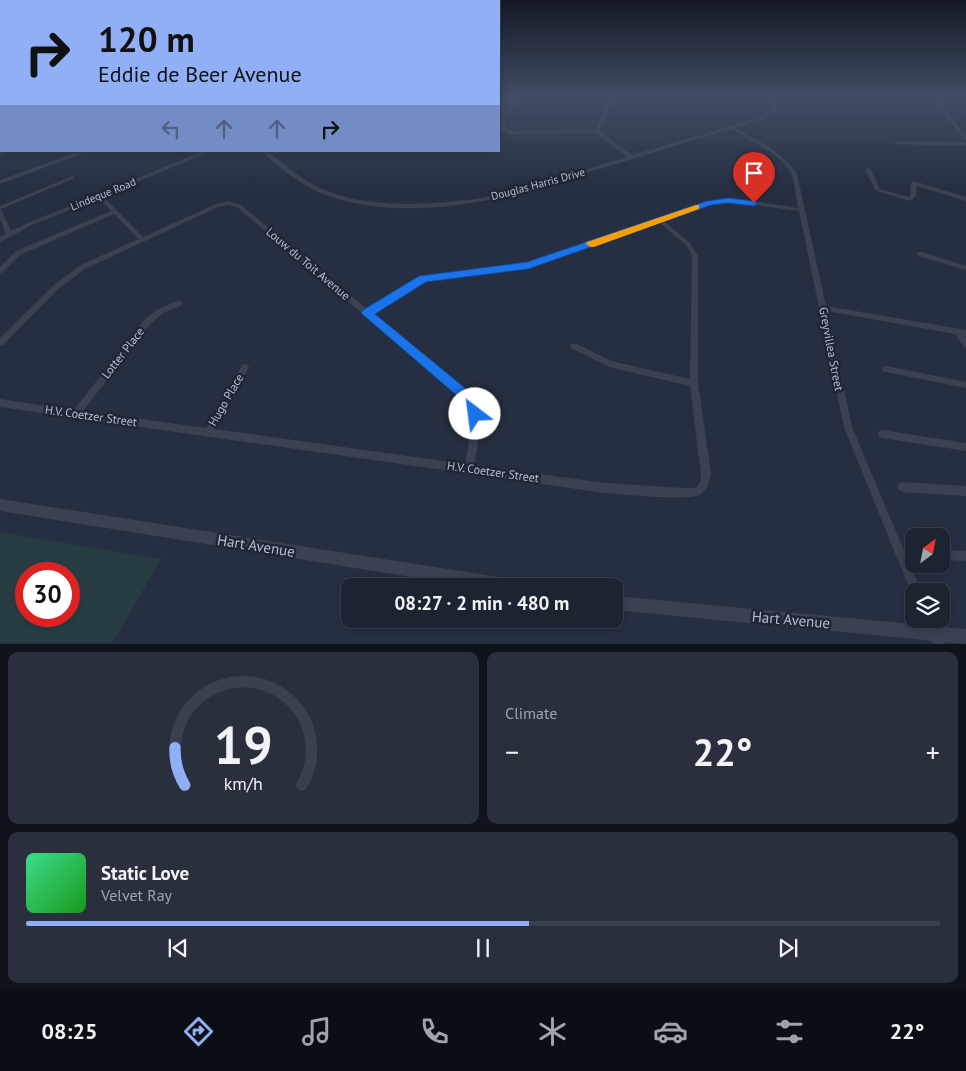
<!DOCTYPE html>
<meta charset="utf-8">
<style>
:root{--surface:#1c2331;--page:#292f3d;--text:#f1f3f6;--muted:#a0a4ab;--line:#3a404d;--accent:#90aff7}
body{margin:0;font-family:"PT Sans",sans-serif;background:var(--page);color:var(--text);height:100vh;display:flex;flex-direction:column;font-size:19px;white-space:nowrap}
*{box-sizing:border-box;margin:0}
p{font-size:16px;color:var(--muted)}
.icon{flex:none;width:28px;height:28px;fill:none;stroke:currentColor;stroke-width:2;stroke-linecap:round;stroke-linejoin:round}
.map{position:relative;height:644px;overflow:hidden}
.panel{display:flex;flex-direction:column;gap:8px;padding:8px;background:#0f131b;flex:1}
.panel>*{flex:none}
.hud{position:absolute;left:0px;top:0px;width:500px;height:152px;box-shadow:0 2px 8px #0003,0 0 0 1px var(--line);background:#90aff7;color:#111;overflow:hidden}
.needle{width:32px;rotate:32deg}
.fabs{position:absolute;left:905px;top:528px;display:grid;gap:10px}
.fabs a{display:grid;place-items:center;width:45px;height:45px;border-radius:10px;background:var(--surface);box-shadow:0 2px 8px #0003,0 0 0 1px var(--line);font-size:25px}
.speed{position:absolute;left:15px;top:562px;display:flex;gap:10px;font-size:25px;font-weight:700;text-align:center}
.speed>*{display:grid;place-content:center;width:65px;height:65px;border-radius:50%;background:var(--surface);box-shadow:0 2px 8px #0003,0 0 0 1px var(--line);line-height:1}
.speed .limit{border:8px solid #d22;background:#fff;color:#111}
.pin{position:absolute;display:grid;place-items:center;width:42px;height:42px;color:#fff;margin:-51px -21px;border-radius:50% 50% 50% 0;rotate:-45deg;box-shadow:0 0 5px #0007}
.pin .icon{rotate:45deg}
.me{position:absolute;width:55px;margin:-28px;rotate:330deg;stroke-linejoin:round;filter:drop-shadow(0 0 4px #0008)}
.turn{display:flex;align-items:center;gap:18px;height:105px;padding:0 15px;font-size:22px}
.turn .icon{width:65px;height:65px;stroke-width:2.5}
.turn b{display:block;font-size:35px;line-height:42px}
.lanes{display:flex;align-items:center;height:48px;padding:0 15px;background:#0003;justify-content:center;gap:25px;direction:ltr}
.lanes .off{opacity:.35}
.big{font-size:38px;font-weight:800;line-height:1.1}
.panel .tile{flex:1;display:flex;flex-direction:column;justify-content:center;gap:8px;min-width:0;padding:0 18px;border-radius:10px;background:var(--page)}
.panel .dial{align-items:center;gap:0}
.dial svg{height:130px;overflow:visible;fill:none;stroke:var(--line);stroke-width:7;stroke-linecap:round;text-anchor:middle}
.dial text{fill:var(--text);stroke:none}
.song{display:flex;align-items:center;gap:15px}
.cover{width:60px;height:60px;border-radius:8px;background:linear-gradient(135deg,hsl(150 70% 55%),hsl(120 70% 35%))}
.played{height:5px;border-radius:2px;background:linear-gradient(90deg,var(--accent) 55%,var(--line) 55%)}
.keys{display:flex;justify-content:space-around;direction:ltr}
.heat{display:flex;justify-content:space-between;align-items:center;font-size:28px;direction:ltr}
.panel .tiles{flex:1;display:grid;gap:8px;grid-template-columns:1fr 1fr}
.tile:last-child{grid-column:span 2}
.trip{position:absolute;left:341px;top:578px;width:282px;height:50px;border-radius:10px;background:var(--surface);box-shadow:0 2px 8px #0003,0 0 0 1px var(--line);font-weight:800;line-height:50px;text-align:center}
.tabs{display:flex;height:80px;justify-content:space-around;align-items:center;background:#0b0e14;color:var(--muted)}
.tabs .icon{width:35px;height:35px}
.tabs .current{color:var(--accent)}
.tabs b{font-size:22px;color:var(--text)}
.map>svg:first-child{display:block}
.green{fill:#283d42;fill-rule:evenodd}
.lines{fill:none;stroke-linecap:round;stroke-linejoin:round}
.minor{fill:#3a4251;fill-rule:evenodd}
.tertiary{fill:#3a4251;fill-rule:evenodd}
.route{fill:#1a73e8;stroke:#114b97}
.slow{fill:#f59e0b}
.labels{text-anchor:middle;stroke-width:5;stroke-linejoin:round;paint-order:stroke}
.far-street-label{font-size:11px;fill:#b7bdcb;stroke:#1f2736}
.street-label{font-size:12px;fill:#b7bdcb;stroke:#1f2736}
.near-street-label{font-size:15px;fill:#b7bdcb;stroke:#1f2736}
</style>
<div class="map">
<svg width="966" height="644" viewBox="0 0 966 644">
<rect width="100%" height="100%" fill="#262f41"/>
<path class="green" d="M0 532 161 559 112 643H0ZM26 574H69V616H26Z"/>
<g class="lines">
<path class="minor" d="M517 97H521L505 120 506 128 512 131 595 130 611 97H615L600 131 632 155 761 117 772 109 773 97H777L776 111 765 119 735 128C758 141 782 151 797 174L826 306 966 330V336H964L966 338V347L963 346 955 334 827 311 852 427 921 591H914V596L912 595 844 427 799 211 739 203 711 205 664 221 690 243 698 256V383L711 474C709 482 708 489 701 494 691 502 621 494 605 493L0 407V399L74 410 145 319 158 309 179 300 183 303 182 305 164 313 151 323 83 411 206 428 242 365 245 364 248 365 249 367 214 429 465 464C469 442 475 420 464 400L237 207 228 205 218 207 85 269 59 288 3 345 0 346V338L55 284 81 265 138 239 114 214 20 255 2 273H0V267L16 251 111 211 99 198 32 225 0 242V237L6 234 0 219V206L70 177 72 176 75 178 1 209 11 231 28 223 204 151H211L103 196 143 237 214 205 228 201 241 205 367 309 421 277 527 263 710 201 739 199 798 208C796 197 795 183 791 173 781 153 749 140 731 129 684 143 639 157 593 171 567 178 540 187 513 194 455 210 380 216 323 194 303 187 276 165 261 151H267C285 165 305 183 327 191 352 201 378 203 405 204 440 204 476 200 511 192 550 182 588 168 627 157L596 133 509 134 501 129V120ZM659 222 686 245 692 256 690 379 611 361 577 344H571L570 346 571 348 609 367 690 386 701 474 700 483 695 488H682L605 483 474 465C479 439 483 419 470 394L372 313 425 281 528 267Z
M931 97H936L966 136V141L964 140Z
M0 106H1V108H0Z
M897 141 966 142V146L895 144V142Z
M0 151H10L0 155Z
M81 151H89L0 184V180Z
M868 168 871 170 880 189 909 197 910 196 911 183 914 181 966 197V201L917 186 916 196 910 201 876 191 865 170Z
M918 252H922L966 266V270L918 256 917 254Z
M886 366 966 382V388L886 372 883 371 882 369 883 367Z
M882 430 966 443V451L882 438 879 437 878 434 879 431Z
M902 482 966 486V496L902 492 899 490 897 487 899 484Z
M945 550 966 551V561L945 560 941 559V551Z
M922 619H934L945 644H933Z"/>
<path class="tertiary" d="M0 499 512 579 517 581 519 586H468L0 511Z
M615 596 966 629V644L615 610Z"/>
</g>
<linearGradient id="sky" x2="0" y2="1"><stop stop-color="#151a24"/><stop offset="0.52" stop-color="#414d65"/><stop offset="1" stop-color="#414d65" stop-opacity="0"/></linearGradient>
<rect width="966" height="187" fill="url(#sky)"/>
<path class="route" d="M728 198 754 201 758 203 754 206 728 203 711 205 528 269 426 282 375 314 471 393 482 414 480 418 475 420 470 418 462 400 361 313 363 310 419 276 527 262 707 201Z"/>
<path class="slow" d="M696 205H699V209L594 247H591L586 244 587 242Z"/>
<g class="labels">
<g class="far-street-label">
<text transform="translate(538 184) rotate(-15)" y="4">Douglas Harris Drive</text>
<text transform="translate(103 194) rotate(-22)" y="4">Lindeque Road</text>
</g>
<g class="street-label">
<text transform="translate(308 264) rotate(40)" y="4">Louw du Toit Avenue</text>
<text transform="translate(831 349) rotate(79)" y="4">Greyvillea Street</text>
<text transform="translate(123 353) rotate(-52)" y="4">Lotter Place</text>
<text transform="translate(226 400) rotate(-60)" y="4">Hugo Place</text>
<text transform="translate(91 416) rotate(8)" y="4">H.V. Coetzer Street</text>
<text transform="translate(493 472) rotate(8)" y="4">H.V. Coetzer Street</text>
</g>
<g class="near-street-label">
<text transform="translate(256 546) rotate(9)" y="5">Hart Avenue</text>
<text transform="translate(791 620) rotate(5)" y="5">Hart Avenue</text>
</g>
</g>
</svg>
<div class="fabs">
<a><svg class="needle" viewBox="-14 -14 28 28"><path d="M0-13l5 13h-10z" fill="#e53935"/><path d="M0 13l5-13h-10z" fill="#a0a4ab"/></svg></a>
<a><svg class="icon" aria-label="layers" viewBox="0 0 24 24"><path d="M12 4l9 5-9 5-9-5zM3 14l9 5 9-5"/></svg></a>
</div>
<div class="speed"><div class="limit">30</div></div>
<div class="pin" style="left:754px;top:203px;background:#d93025"><svg class="icon" aria-label="arrive" viewBox="0 0 24 24"><path d="M6 21V4h12l-3 4 3 4H6"/></svg></div>
<svg class="me" style="left:475px;top:414px" viewBox="-20 -20 40 40"><circle r="19" fill="#fff"/><path d="M0-13L10 11 0 6-10 11z" fill="#1a73e8"/></svg>
<div class="trip">08:27 · 2 min · 480 m</div>
<div class="hud">
<div class="turn"><svg class="icon" aria-label="right" viewBox="0 0 24 24"><path d="M7 20v-9h11M14 6l5 5-5 5"/></svg><div><b>120 m</b>Eddie de Beer Avenue</div></div>
<div class="lanes"><svg class="icon off" aria-label="left" viewBox="0 0 24 24"><path d="M17 20v-9H6M10 6l-5 5 5 5"/></svg><svg class="icon off" aria-label="ahead" viewBox="0 0 24 24"><path d="M12 20V5M6 11l6-6 6 6"/></svg><svg class="icon off" aria-label="ahead" viewBox="0 0 24 24"><path d="M12 20V5M6 11l6-6 6 6"/></svg><svg class="icon" aria-label="right" viewBox="0 0 24 24"><path d="M7 20v-9h11M14 6l5 5-5 5"/></svg></div>
</div>
</div>
<section class="panel">
<div class="tiles">
<div class="tile dial"><svg viewBox="0 0 100 80">
<path d="M14 69A42 42 0 1 1 86 69"/>
<path d="M14 69A42 42 0 0 1 8 46" stroke="#90aff7"/>
<text x="50" y="56" font-size="32" font-weight="700">19</text>
<text x="50" y="72" font-size="11">km/h</text>
</svg></div>
<div class="tile"><p>Climate</p>
<div class="heat"><a>−</a><b class="big">22°</b><a>+</a></div>
</div>
<div class="tile">
<div class="song"><i class="cover"></i><div><b>Static Love</b><p>Velvet Ray</p></div></div>
<div class="played"></div>
<div class="keys"><svg class="icon" aria-label="previous" viewBox="0 0 24 24"><path d="M18 5L8 12l10 7zM5 5v14"/></svg><svg class="icon" aria-label="pause" viewBox="0 0 24 24"><path d="M8 5v14M16 5v14"/></svg><svg class="icon" aria-label="next" viewBox="0 0 24 24"><path d="M6 5l10 7-10 7zM19 5v14"/></svg></div>
</div>
</div>
</section>
<nav class="tabs">
<b>08:25</b>
<svg class="icon current" aria-label="directions" viewBox="0 0 24 24"><path d="M12 3l9 9-9 9-9-9zM9 14v-3h6M13 9l2 2-2 2"/></svg>
<svg class="icon" aria-label="music" viewBox="0 0 24 24"><path d="M9 18V5l10-2v13"/><circle cx="6" cy="18" r="3"/><circle cx="16" cy="16" r="3"/></svg>
<svg class="icon" aria-label="phone" viewBox="0 0 24 24"><path d="M5 4h4l2 5-3 2q2 4 5 5l2-3 5 2v4C11 20 4 13 5 4z"/></svg>
<svg class="icon" aria-label="climate" viewBox="0 0 24 24"><path d="M12 3v18M4 7l16 10M4 17L20 7"/></svg>
<svg class="icon" aria-label="car" viewBox="0 0 24 24"><path d="M5 17H2v-5l4-1 3-4h7l3 4 3 1v5h-3M9 17h6M6 11h13"/><circle cx="7" cy="17" r="2"/><circle cx="17" cy="17" r="2"/></svg>
<svg class="icon" aria-label="filters" viewBox="0 0 24 24"><path d="M4 7h16M4 17h16"/><circle cx="9" cy="7" r="2"/><circle cx="15" cy="17" r="2"/></svg>
<b>22°</b>
</nav>
